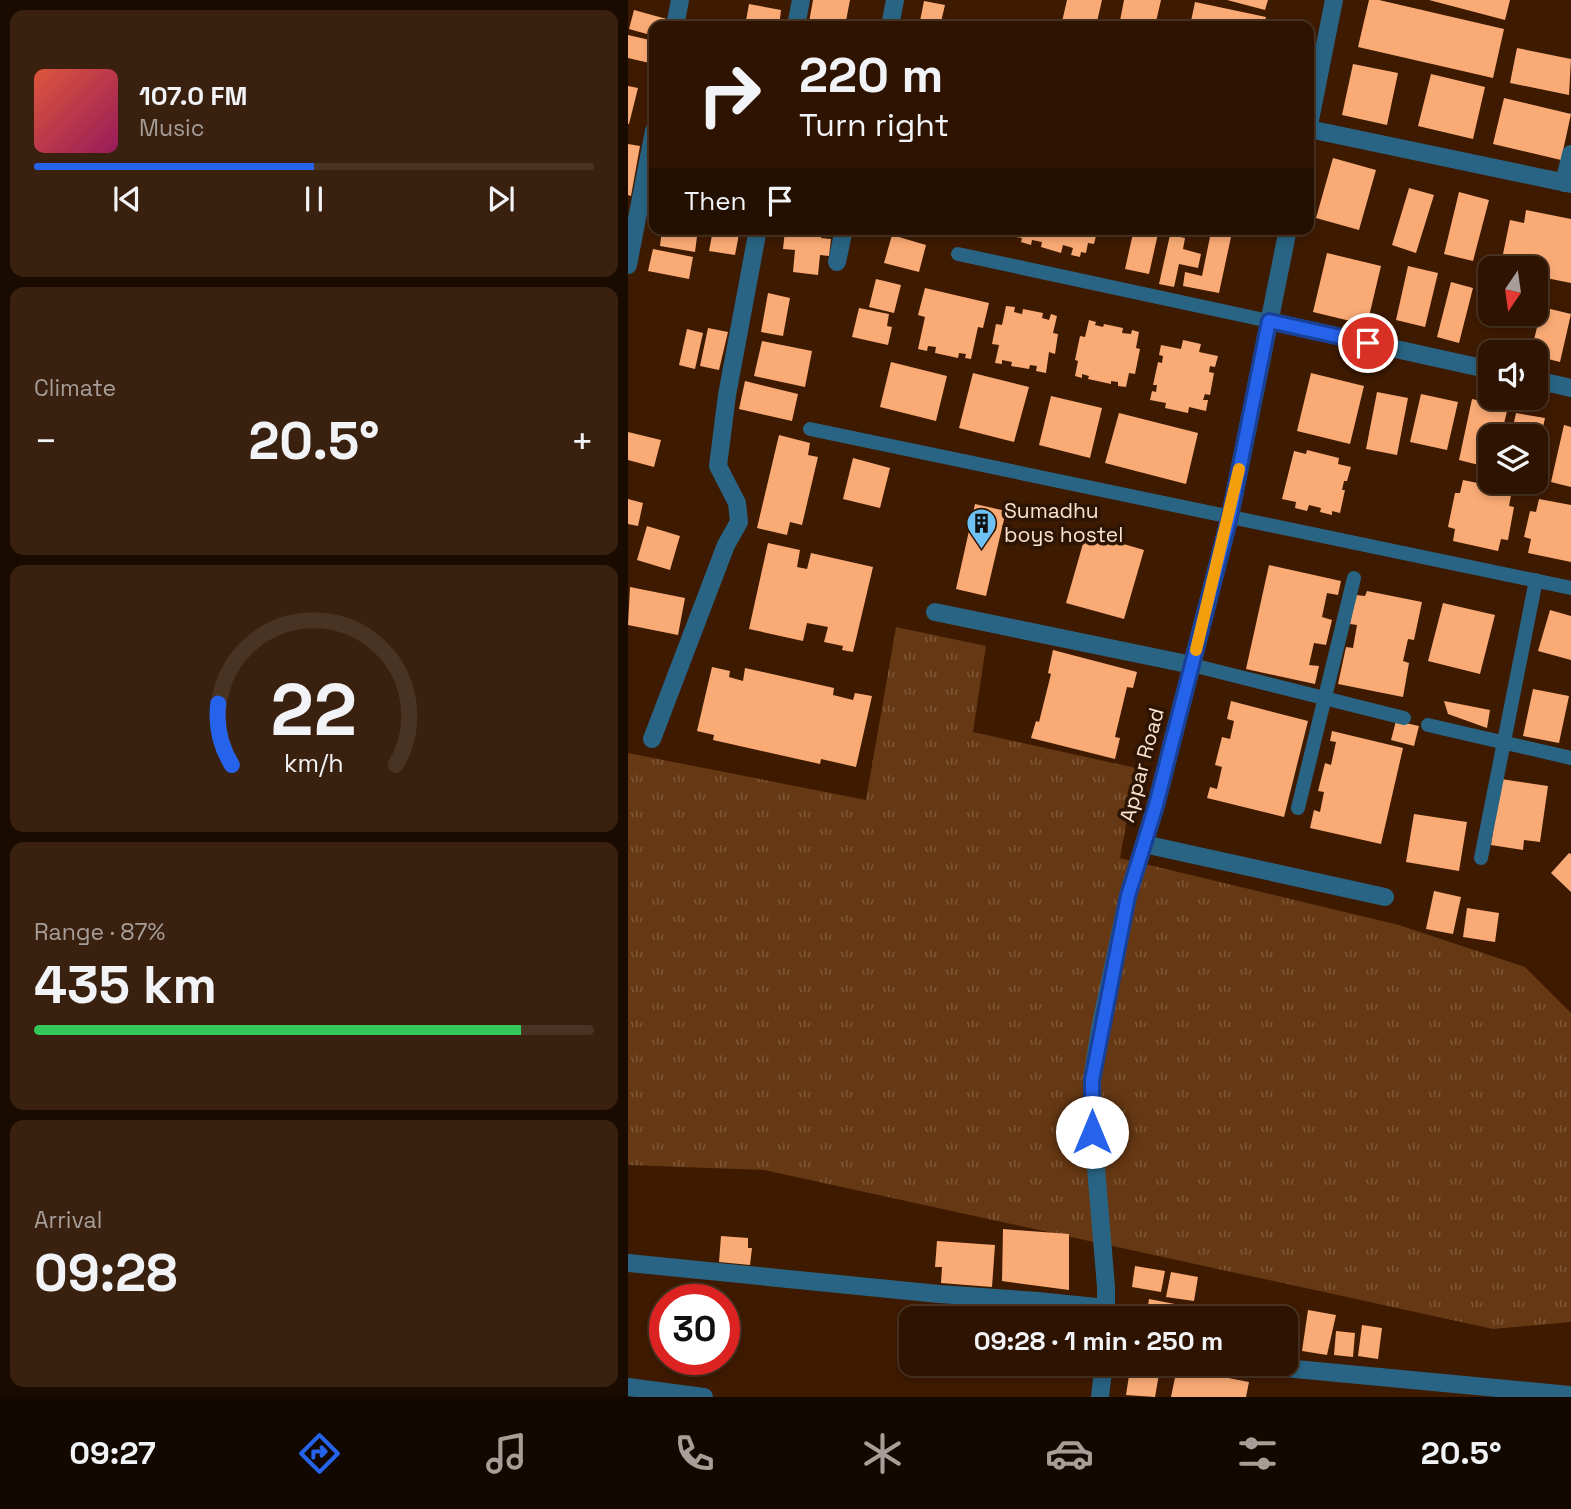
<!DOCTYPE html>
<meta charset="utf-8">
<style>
:root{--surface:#2e1400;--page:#3a210f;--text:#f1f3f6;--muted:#a79e99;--line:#493322;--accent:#2563eb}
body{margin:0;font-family:"Space Grotesk",sans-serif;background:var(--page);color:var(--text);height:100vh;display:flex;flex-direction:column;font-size:26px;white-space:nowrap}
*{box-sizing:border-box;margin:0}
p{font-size:23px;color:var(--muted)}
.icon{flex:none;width:38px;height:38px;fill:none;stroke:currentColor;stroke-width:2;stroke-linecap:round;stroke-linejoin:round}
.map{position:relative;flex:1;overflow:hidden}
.side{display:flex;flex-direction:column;gap:10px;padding:10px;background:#190b00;width:628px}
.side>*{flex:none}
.banner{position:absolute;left:21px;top:21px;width:665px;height:214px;border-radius:14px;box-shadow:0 4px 10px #0003,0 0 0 2px var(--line);background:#2e1400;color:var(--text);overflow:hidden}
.needle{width:46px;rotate:193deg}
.controls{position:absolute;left:850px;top:256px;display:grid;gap:14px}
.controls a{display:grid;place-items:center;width:70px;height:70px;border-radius:14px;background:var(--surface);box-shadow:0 4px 10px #0003,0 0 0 2px var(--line);font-size:35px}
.speed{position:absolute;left:21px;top:1284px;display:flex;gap:14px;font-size:35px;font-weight:700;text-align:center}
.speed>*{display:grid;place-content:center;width:91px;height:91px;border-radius:50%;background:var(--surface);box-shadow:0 4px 10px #0003,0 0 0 2px var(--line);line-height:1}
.speed .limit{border:10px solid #d22;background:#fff;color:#111}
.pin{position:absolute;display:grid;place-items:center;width:60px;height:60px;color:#fff;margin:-30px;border:4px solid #fff;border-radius:50%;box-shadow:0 2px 7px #0007}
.me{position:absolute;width:77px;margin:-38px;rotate:0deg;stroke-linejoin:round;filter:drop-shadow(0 0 5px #0008)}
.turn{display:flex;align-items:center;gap:24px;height:147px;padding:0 35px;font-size:32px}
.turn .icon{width:91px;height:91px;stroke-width:2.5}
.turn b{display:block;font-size:49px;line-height:60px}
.then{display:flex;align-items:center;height:66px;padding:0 35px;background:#0003;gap:14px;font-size:26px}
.big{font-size:52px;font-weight:800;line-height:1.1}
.side .widget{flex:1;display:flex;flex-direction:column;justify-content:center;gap:10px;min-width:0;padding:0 24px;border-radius:14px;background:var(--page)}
.side .dial{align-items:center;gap:0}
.dial svg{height:182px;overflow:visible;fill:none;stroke:var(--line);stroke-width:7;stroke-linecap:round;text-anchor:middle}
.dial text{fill:var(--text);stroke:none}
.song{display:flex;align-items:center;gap:21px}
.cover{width:84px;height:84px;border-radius:10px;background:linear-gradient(135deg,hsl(10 70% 55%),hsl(330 70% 35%))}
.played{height:7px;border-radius:4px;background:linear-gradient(90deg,var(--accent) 50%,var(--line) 50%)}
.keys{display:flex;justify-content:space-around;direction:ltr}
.heat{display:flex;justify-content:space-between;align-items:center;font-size:38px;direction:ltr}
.charge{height:10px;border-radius:5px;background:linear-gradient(90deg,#34c759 87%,var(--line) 0)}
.trip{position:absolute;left:271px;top:1306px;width:399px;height:70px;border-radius:14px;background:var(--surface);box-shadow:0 4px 10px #0003,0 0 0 2px var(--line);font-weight:800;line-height:70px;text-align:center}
.tab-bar{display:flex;height:112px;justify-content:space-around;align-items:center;background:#120800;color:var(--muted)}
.tab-bar .icon{width:49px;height:49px}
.tab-bar .selected{color:var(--accent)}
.tab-bar b{font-size:32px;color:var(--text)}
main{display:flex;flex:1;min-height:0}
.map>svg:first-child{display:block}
.grass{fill:url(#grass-tufts)}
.building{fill:#faab75}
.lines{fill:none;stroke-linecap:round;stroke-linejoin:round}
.service{stroke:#296484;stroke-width:14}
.minor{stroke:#296484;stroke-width:18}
.route-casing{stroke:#184099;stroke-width:18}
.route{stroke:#2563eb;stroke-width:12}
.slow{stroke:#f59e0b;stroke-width:12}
.labels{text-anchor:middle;stroke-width:7;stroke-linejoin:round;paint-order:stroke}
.poi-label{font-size:21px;fill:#fbe3d3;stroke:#2e1402;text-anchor:start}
.street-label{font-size:21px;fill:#fbe3d3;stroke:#2e1402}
</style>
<main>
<section class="side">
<div class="widget">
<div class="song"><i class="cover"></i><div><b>107.0 FM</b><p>Music</p></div></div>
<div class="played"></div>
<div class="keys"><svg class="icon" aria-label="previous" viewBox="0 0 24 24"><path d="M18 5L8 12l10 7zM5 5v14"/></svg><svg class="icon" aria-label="pause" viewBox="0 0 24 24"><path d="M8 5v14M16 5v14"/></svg><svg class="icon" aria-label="next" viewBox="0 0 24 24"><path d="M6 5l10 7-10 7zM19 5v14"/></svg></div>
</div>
<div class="widget"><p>Climate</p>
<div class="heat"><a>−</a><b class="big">20.5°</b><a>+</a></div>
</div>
<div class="widget dial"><svg viewBox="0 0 100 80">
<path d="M14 69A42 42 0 1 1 86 69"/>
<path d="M14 69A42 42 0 0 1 8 42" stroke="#2563eb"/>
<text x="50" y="56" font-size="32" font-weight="700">22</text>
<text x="50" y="72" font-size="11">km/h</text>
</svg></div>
<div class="widget"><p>Range · 87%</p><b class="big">435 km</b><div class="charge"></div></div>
<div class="widget"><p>Arrival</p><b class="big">09:28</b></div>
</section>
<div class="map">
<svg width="943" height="1397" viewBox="0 0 943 1397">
<defs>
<pattern id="grass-tufts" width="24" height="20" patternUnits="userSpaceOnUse" patternTransform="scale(1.75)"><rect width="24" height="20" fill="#663813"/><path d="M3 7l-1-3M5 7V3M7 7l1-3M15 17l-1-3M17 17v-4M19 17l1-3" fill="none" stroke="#7d5534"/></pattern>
</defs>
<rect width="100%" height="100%" fill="#3e1a00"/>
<path class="grass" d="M268 627 358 646 345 732 508 768 492 858 771 925 897 967 943 1013V1322L865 1329 136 1170 0 1165V753L238 800Z"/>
<path class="building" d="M185 0H222L217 26 181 22Z
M439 0H474L468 26H433Z
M496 0H533L527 26H491Z
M599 0H640L637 10Z
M741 0H751L876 29 865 78 730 47Z
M801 0H882L877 20Z
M296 1 317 5 312 26H291Z
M567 2 638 17 636 26H562Z
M121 4 153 10 151 26H117Z
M6 10 46 21 45 26H26V36L1 29Z
M0 35 26 41V64L0 58Z
M889 48 943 59 941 95 882 83Z
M725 64 770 73 759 125 714 115Z
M803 74 857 87 845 139 790 126Z
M0 86 10 88 1 124H0Z
M876 98 943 114 933 160 865 144Z
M0 144 12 146 3 196 0 195Z
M705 158 748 170 731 230 688 218Z
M781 188 806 195 788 253 764 245Z
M831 192 861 200 845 261 816 254Z
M898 210 943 219V283L908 276V268H887L889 257 875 254 882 220 896 223Z
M34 229H70L67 252 32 246Z
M171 229H194L193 238 203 239 201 256 192 255 190 275 165 272 167 250 155 249 157 230 171 231Z
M334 229H360L359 235Z
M389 229H466L469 232 466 244 460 243 458 253 453 252 452 257 443 255 445 248 435 245 433 253 413 247 414 242 404 240 403 245 393 242 394 238 388 237Z
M506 229H531L521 274 497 269Z
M85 230 111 234 107 255 81 251Z
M583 232 603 237 591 293 555 286 557 272 574 276Z
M264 235 298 245 291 272 256 263Z
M542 235 557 238 555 249 573 254 570 268 551 264 546 287 531 284Z
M25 249 65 257 61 279 20 271Z
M699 253 753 266 739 325 685 312Z
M780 266 810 273 797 327 768 320Z
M248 279 273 285 266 313 241 307Z
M823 282 845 288 831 343 809 337Z
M297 288 361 303 355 328 350 327 343 359 337 358 338 354 331 353 330 358 307 353 308 347 300 346 299 351 290 349 297 317 290 315Z
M140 293 162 298 155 336 133 332Z
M378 306 387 307 386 312 394 314 395 309 415 313 414 318 421 320 423 314 429 316 425 333 430 334 427 354 421 352 418 373 408 371 409 366 402 365 401 369 383 366 384 362 374 360V364L367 363 371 345 364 344 368 324 374 325Z
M914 307 943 314 932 362 908 356V352H903Z
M231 308 261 314 259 326 264 327 260 345 224 337Z
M461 320 468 322 467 325 475 327 476 324 495 328 494 333 503 334 504 330 511 332 508 348 512 349 507 374 501 373 498 387 490 386V382L483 381V384L460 379 461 376 454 374V378L447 376 450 361 447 360 452 336 457 337Z
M80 328 100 332 91 370 72 366Z
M59 329 75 333 67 369 51 365Z
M555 340 573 344 571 352 590 356 587 367 582 366 581 372 586 373 582 395 577 394 575 400H580L578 411 561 407 560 413 537 408 538 403 522 400 524 391 528 392 529 385H525L530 362 534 363 535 356 531 355 533 345 553 349Z
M134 341 184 351 177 387 126 376Z
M263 362 319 376 308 421 252 407Z
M345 373 401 387 386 442 331 428Z
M683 373 736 386 722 444 669 431Z
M117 381 170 394 164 421 111 409Z
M749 392 780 398 769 455 738 449Z
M793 394 830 402 819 450 782 442Z
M423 396 474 408 462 458 411 445Z
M844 399 880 407 873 436H863V468L831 460Z
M491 413 570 433 558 484 477 463Z
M888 413 917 418 909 454 908 436H883Z
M936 425 943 427V487L923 482Z
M0 432 33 440 26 467 0 460Z
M151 435 182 443 180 455 190 457 174 525 162 522 159 535 129 528Z
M679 450 711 458 710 464 723 467 719 481H716L714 490H717L712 513 704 511V515L692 512 693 508 681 505 679 511 667 508 668 502 654 499 666 451 678 454Z
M225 458 262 468 252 508 215 499Z
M835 480 884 490 881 506 886 507 880 540 873 539 870 551 825 541 827 529 820 527 827 493H832Z
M0 499 15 503 10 526 0 524Z
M911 499 943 505V562L900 553 903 539 896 537 902 511 908 512Z
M347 504 378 511 358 596 328 589Z
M19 526 52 536 42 570 9 560Z
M458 533 516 550 496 619 438 603Z
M140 543 172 550 169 567 179 569 183 553 245 567 225 652 214 650 215 646 196 642 200 627 179 623 175 641 121 629Z
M641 565 713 581 710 595 699 593 694 617 704 620 698 645 686 643 681 665 691 666 687 684 618 669Z
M2 587 57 598 50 635 0 625Z
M739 591 794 602 786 640 780 639 775 661 781 663 775 697 710 684 718 647 725 648 729 625 722 624 728 595 737 596Z
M815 603 867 615 852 674 800 661Z
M922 610 943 616V660L910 651Z
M425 650 509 672 505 688 499 687 487 737 492 738 487 759 403 738 408 721 411 722 423 674 420 673Z
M84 667 102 671 101 677 115 681 117 668 206 688 205 695 225 700 227 693 244 696 228 767 193 759 192 764 85 740 86 735 69 731Z
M905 689 941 696 931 743 895 736Z
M603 701 680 721 656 817 579 798 582 787 589 789 594 767 587 765 594 737 602 739 606 721 599 719Z
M816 701 862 710 859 728 820 714Z
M768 721 791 726 786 746 763 740Z
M704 731 775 748 753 844 682 828 686 810 692 812 696 792 690 791 697 763 703 765 708 742 702 741Z
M873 779 920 786 912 842 896 840 895 850 863 845Z
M786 814 839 822 831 871 778 862Z
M941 853 943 854V892L923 873Z
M806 891 833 897 825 934 798 929Z
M839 908 871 913 867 942 835 937Z
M375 1229 441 1234V1290L374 1281Z
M93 1236 120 1238V1248H124L122 1265 91 1262Z
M309 1241 367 1245 364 1287 313 1283 314 1267H307Z
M507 1266 537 1271 533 1292 504 1287Z
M543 1272 570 1277 566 1301 538 1297Z
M521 1299 557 1306 555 1318H518Z
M560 1309 588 1312 587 1318H559Z
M399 1310 449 1316V1318H398Z
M680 1310 708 1315 699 1355 674 1351Z
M734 1325 754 1328 750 1359 730 1356Z
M708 1331 727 1333 725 1357 706 1355Z
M393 1363H443L442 1372 392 1366Z
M549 1368 621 1382 618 1397H543Z
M502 1369 531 1374 527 1397 498 1395Z"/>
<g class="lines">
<path class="service" d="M330 254 641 321
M182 429 943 588
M564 665 776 718
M800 725 943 758
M670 808 726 578
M853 858 908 580"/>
<path class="minor" d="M47 26 52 0
M168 26 173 0
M262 26 267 0
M681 125 706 0
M681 129 943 184
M936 183 943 154
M209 262 216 229
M0 265 26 131
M641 321 863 370
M908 380 943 388
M307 612 564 665
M24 739 98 545 111 522 109 503 90 466 99 395 130 229
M516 844 757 897
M0 1263 311 1294 410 1301 478 1308
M478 1318V1287L465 1132 464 1080 472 1029 500 896 528 805 602 516 660 229
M604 1363 943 1395
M0 1387 76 1397
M472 1397 476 1363"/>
</g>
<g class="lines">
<defs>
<path id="route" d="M464 1132V1080L500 896 528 805 602 516 641 321 740 343"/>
</defs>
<use href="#route" class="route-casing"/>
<use href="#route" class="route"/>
<path class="slow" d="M568 650 611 469"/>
</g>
<defs>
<symbol id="building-pin" viewBox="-11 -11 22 30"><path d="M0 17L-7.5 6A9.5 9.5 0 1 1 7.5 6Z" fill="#6dc2f3" stroke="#2e1402"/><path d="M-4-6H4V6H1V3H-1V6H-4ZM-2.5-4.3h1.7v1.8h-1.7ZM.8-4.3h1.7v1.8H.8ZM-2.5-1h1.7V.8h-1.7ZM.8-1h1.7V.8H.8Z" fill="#111"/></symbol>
</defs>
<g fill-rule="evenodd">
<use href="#building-pin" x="336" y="506" width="35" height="47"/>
</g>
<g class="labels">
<g class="poi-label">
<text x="376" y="518">Sumadhu<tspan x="376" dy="24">boys hostel</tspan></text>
</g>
<g class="street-label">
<text transform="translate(514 765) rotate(-75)" y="7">Appar Road</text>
</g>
</g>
</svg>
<div class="controls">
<a><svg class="needle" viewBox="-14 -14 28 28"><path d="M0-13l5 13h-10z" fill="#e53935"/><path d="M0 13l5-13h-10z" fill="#a79e99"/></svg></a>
<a><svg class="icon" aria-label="sound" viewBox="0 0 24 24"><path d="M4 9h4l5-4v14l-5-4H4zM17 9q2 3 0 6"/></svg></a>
<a><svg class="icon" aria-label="layers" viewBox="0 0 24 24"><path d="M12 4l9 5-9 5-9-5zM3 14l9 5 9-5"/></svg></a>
</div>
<div class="speed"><div class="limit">30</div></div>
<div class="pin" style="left:740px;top:343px;background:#d93025"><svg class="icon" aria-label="arrive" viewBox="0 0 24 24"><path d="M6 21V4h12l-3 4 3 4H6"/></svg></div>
<svg class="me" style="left:464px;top:1132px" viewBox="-20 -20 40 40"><circle r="19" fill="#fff"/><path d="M0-13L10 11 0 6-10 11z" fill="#2563eb"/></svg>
<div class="trip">09:28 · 1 min · 250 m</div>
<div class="banner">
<div class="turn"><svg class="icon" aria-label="right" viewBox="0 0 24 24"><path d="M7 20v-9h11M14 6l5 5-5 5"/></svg><div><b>220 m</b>Turn right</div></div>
<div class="then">Then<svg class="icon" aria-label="arrive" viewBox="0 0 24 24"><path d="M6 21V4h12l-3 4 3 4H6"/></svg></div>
</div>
</div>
</main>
<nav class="tab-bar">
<b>09:27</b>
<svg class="icon selected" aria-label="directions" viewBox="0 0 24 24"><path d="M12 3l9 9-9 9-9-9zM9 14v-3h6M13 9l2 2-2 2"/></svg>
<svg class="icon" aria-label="music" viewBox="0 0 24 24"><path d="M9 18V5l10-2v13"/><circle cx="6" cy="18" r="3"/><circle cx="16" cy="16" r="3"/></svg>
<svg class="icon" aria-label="phone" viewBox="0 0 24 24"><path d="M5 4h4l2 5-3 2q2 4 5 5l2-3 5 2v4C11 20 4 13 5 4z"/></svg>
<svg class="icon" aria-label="climate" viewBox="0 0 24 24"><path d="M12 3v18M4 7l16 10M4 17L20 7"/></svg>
<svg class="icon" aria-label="car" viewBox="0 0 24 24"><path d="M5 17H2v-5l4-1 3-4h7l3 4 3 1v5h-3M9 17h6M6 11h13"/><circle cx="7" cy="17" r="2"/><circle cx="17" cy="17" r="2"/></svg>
<svg class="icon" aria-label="filters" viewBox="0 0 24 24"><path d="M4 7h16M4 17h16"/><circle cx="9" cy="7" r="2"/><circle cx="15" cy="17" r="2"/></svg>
<b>20.5°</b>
</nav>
